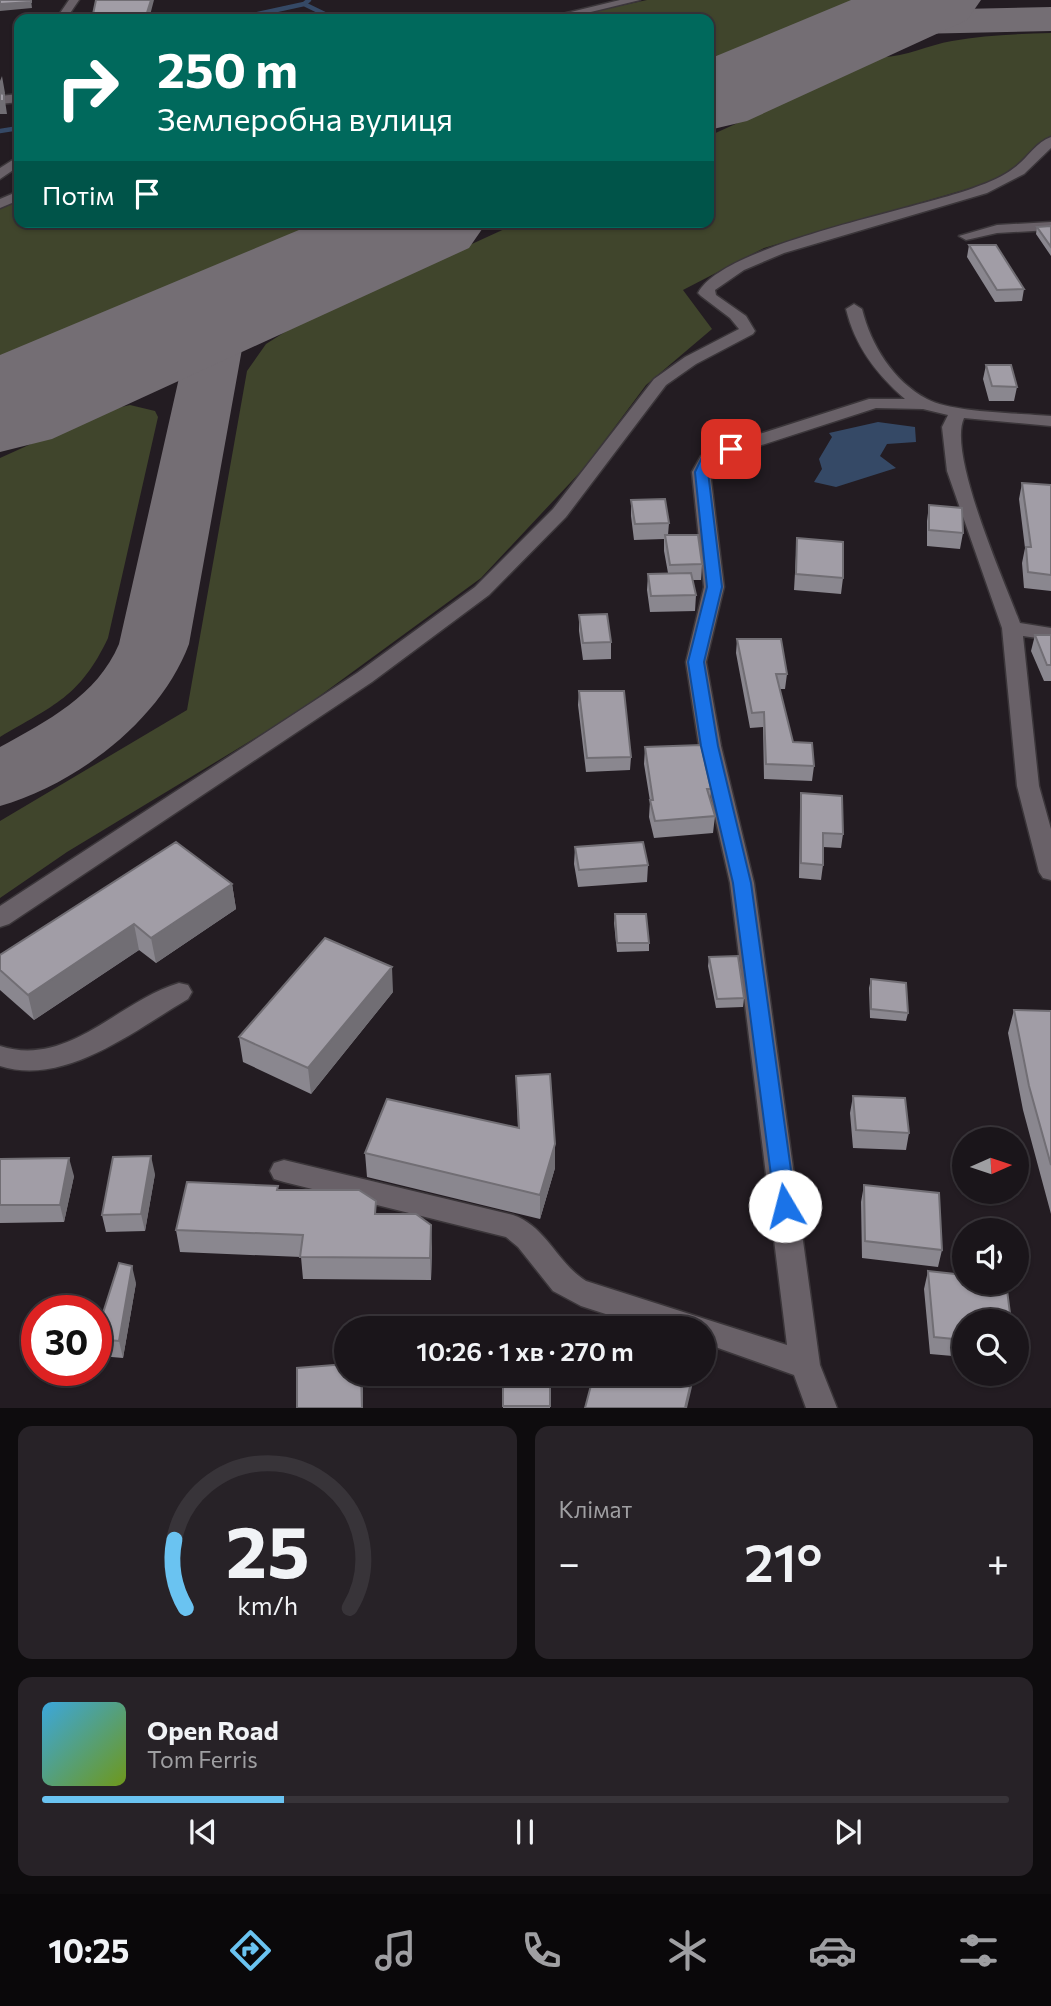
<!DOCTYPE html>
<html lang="uk">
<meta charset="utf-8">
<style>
:root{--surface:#1a151a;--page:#272227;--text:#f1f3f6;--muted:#9f9fa2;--line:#383439;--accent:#6ac3f1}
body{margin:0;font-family:Commissioner,sans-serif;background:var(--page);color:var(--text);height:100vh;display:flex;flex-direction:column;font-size:26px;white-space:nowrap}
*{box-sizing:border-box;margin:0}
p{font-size:23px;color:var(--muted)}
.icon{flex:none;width:38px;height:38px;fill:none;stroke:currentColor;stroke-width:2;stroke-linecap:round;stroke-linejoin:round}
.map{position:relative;height:1408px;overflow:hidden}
.side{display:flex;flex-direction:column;gap:18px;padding:18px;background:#0e0c0e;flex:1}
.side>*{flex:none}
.guide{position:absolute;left:14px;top:14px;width:700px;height:214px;border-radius:14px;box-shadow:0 2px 5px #0004,0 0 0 2px var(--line);background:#00695c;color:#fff;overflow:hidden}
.needle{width:46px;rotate:87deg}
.fabs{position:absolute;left:952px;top:1127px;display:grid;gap:14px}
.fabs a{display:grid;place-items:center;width:77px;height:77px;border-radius:50%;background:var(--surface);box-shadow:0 2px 5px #0004,0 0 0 2px var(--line);font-size:35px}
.speed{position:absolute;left:21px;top:1295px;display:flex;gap:14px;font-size:35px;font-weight:700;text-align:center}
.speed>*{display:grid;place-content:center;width:91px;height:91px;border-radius:50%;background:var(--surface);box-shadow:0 2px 5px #0004,0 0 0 2px var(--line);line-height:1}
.speed .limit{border:10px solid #d22;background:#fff;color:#111}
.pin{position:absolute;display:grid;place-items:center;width:60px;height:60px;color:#fff;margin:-30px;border-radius:14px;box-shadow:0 4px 10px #0006}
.me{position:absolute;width:77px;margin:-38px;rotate:352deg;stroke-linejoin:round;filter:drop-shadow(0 0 5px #0008)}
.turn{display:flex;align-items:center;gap:24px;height:147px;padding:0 28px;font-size:32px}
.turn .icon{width:91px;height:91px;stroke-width:2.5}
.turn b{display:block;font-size:49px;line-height:60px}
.then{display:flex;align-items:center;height:66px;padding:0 28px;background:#0003;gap:14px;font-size:26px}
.big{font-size:52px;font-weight:600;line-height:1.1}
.side .tile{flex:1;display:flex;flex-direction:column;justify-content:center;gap:10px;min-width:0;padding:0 24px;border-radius:14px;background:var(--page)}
.side .dial{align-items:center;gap:0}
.dial svg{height:182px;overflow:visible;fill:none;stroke:var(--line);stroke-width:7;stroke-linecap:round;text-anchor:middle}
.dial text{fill:var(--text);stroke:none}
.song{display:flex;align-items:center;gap:21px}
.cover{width:84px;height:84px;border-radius:10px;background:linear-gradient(135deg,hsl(200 70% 55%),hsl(80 70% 35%))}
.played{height:7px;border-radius:4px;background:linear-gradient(90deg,var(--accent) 25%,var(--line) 25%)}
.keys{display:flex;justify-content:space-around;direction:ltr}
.heat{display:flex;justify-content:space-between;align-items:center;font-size:38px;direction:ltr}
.side .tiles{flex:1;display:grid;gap:18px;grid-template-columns:1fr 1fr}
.tile:last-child{grid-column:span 2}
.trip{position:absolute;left:334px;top:1316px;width:382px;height:70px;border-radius:35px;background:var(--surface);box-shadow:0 2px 5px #0004,0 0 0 2px var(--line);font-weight:600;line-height:70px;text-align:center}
.dock{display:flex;height:112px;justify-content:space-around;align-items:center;background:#0a080a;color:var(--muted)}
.dock .icon{width:49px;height:49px}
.dock .on{color:var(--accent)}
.dock b{font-size:32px;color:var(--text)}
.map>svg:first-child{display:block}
.green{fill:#40452c}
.water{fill:#354966}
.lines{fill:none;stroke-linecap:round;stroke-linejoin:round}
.stream{stroke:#354966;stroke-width:4.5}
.taxiway{fill:#746e74;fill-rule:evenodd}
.runway{fill:#746e74;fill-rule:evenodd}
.minor-casing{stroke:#3b363a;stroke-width:3}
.minor{fill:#696168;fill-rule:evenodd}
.wall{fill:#8a878f}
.shaded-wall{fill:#716e74}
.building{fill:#a19da6;stroke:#716e74;stroke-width:2}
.route{fill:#1a73e8;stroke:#114b97;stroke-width:2}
</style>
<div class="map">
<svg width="1051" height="1408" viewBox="0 0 1051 1408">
<rect width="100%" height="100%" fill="#231c22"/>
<path class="green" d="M647 0H860L709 64V19H559Z
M1051 33V137L1041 142 1020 165 988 183 764 248 683 290 712 329 646 385 585 467 481 578 295 714 67 852 0 898V821L187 710 247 371 266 344 299 323 520 222H709V136L882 57C906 57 928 45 952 41 984 35 1018 34 1051 33Z
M19 196V222H332L0 362V207Z
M130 405 155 411 158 417 108 638C80 697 54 705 0 737V458L104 411Z"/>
<path class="water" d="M878 422 915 427 916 442 887 444 880 456 896 468 836 487 814 482 822 469 819 459 832 437 829 433Z"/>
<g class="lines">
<path class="stream" d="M304 4 335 19
M235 19 304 4 309 0
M0 131 19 128"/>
<path class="taxiway" d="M1051 7V31L914 34 853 47 839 43 833 35 839 27 914 10Z
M294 264 312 269 320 280C302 307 260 307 244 338L189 644C161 720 77 784 0 806V747C47 721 97 696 119 644L188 338C212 297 249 276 294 264Z"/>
<path class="runway" d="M851 0H981L967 20 747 121 709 130V59Z
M318 222H487L469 248 52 439 0 452V355Z"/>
<defs>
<path id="minor" d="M69 0H79L66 19H56Z
M620 0H640L562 19H542Z
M19 94V102L0 104V96Z
M1051 137V148L1024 174 987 193 784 253 744 270 715 290 716 295 746 316 755 331 753 334 696 364 666 385 566 517 489 595 372 682 9 924 0 927V906L357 673 475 587 553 509 654 379 685 357 739 329 730 318 701 296 698 293C723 244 920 209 976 187 988 183 1004 176 1014 168 1027 159 1036 142 1051 137Z
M19 156V166L0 179V168Z
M19 191V200L0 208V199Z
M1051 222V230L997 233 966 240 959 236 997 225Z
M854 304 862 309C871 345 893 381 927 399 953 413 1020 413 1051 416V426L964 418C947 454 1005 582 1020 623L1051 628V640L1023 636 1039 786 1051 829V880L1043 878 1039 872 1017 786 1002 628 947 471 942 427 948 415 923 409 876 408 737 453 714 463 710 472 724 587 706 662 721 746 754 883 820 1365 837 1408H806L794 1375 704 1343V1328H649L581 1306 553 1291 518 1247 506 1237 284 1182 274 1179 270 1171 274 1163 284 1160 513 1215C547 1227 556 1262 586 1281L787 1345 730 883 699 746 686 662 704 587 692 472 701 456 725 445 869 399H905C876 374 855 346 846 309Z
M179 983 188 985 192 992 188 999C135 1030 65 1087 0 1066V1046C69 1068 118 1001 179 983Z"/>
</defs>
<use href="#minor" class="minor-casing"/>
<use href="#minor" class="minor"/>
</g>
<path class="wall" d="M1051 226V256L1036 234 1037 227Z
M969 245 1024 289 1022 301 995 302 967 257Z
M986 365 1017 387 1014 401H989L983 379Z
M1022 483 1051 485V591L1024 588 1022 563 1025 548 1019 499Z
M631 500 669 523 668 535 702 564 701 580H693L696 595 695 611 650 612 647 590 648 574 668 573 664 551V539L634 540 631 516Z
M929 505 963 533 960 549 927 546V521Z
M797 538 843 578 841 594 794 590Z
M579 615 611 642V659L583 660 579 631Z
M1035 635H1051V681H1044L1031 651Z
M737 639 787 674 785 689H780L793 742 814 766 812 781 764 779 763 727 750 728 736 653Z
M579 691 631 757 630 770 586 772 578 705Z
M645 747 711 789 710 798 715 816 713 833 654 838 649 817 650 801 644 764Z
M801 793 843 834 841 848 823 847V865L821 880 799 878 800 807Z
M575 847 648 865 647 882 578 887 574 864Z
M232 884 236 909 156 963 139 950 34 1020 0 990V955Z
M615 914 649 943V951L617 952 614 923Z
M709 957 744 998 743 1007 716 1008 708 966Z
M871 979 908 1013 906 1021 870 1018 869 988Z
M393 992 311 1094 243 1062 239 1037Z
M1014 1010 1051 1011V1214L1023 1110 1008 1033Z
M516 1076 555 1144V1168L540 1219 367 1177 365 1153 518 1127Z
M853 1096 909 1133 906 1150 853 1148 850 1113Z
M0 1159 74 1176 64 1222 0 1223Z
M155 1174 145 1231 106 1232 102 1215Z
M864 1185 942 1250 938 1267 862 1258 861 1202Z
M278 1190 377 1214 432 1247 431 1280 303 1279 301 1257 180 1252 176 1230Z
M928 1271 1001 1289 964 1321V1357L930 1354 924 1289Z
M136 1283 123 1358 100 1356 96 1343V1335Z
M503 1374H550V1408H503Z"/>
<path class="shaded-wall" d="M31 0 32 8 0 11V4Z
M151 0H154L149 19H145Z
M2 76 5 93 0 94V81Z
M4 94 7 114H0V101Z
M232 884 236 909 156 963 151 938Z
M134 924 139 950 34 1020 28 995Z
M392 967 393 992 311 1094 308 1068Z
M555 1144V1168L540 1219V1195Z
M151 1156 155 1174 145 1231 141 1214Z
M69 1158 74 1176 64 1222 60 1205Z
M431 1225 432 1247 431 1280 430 1258Z
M132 1266 136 1283 123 1358 119 1341Z
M361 1374H362L363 1380V1408H362Z
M693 1374H695L687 1408H685Z"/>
<path class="building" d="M0 0H31V2L0 4Z
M96 0H151L145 19H92Z
M0 93 4 94V101H0Z
M1051 226V247L1037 227Z
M969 245H996L1024 289 997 290Z
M986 365H1011L1017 387 992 386Z
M1022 483 1051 485V575L1028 572 1026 547H1031Z
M665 499 669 523 635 524 631 500Z
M929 505 962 508 963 533 929 530Z
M665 535H698L702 564 670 565Z
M797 538 843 542V578L796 574Z
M691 573 696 595 651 596 648 574Z
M607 614 611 642 583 643 579 615Z
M1035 635H1051V665H1047Z
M737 639H781L787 674H776L793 742 812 743 814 766 766 764 764 712 752 713Z
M579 691H624L631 757 587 758Z
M701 745 711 789H707L715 816 655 821 650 800H653L645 747Z
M801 793 842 796 843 834 823 833V865L801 863Z
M176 842 232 884 151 938 134 924 28 995 0 970V955Z
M643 842 648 865 579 870 575 847Z
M615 914H646L649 943H617Z
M325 938 392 967 308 1068 239 1037Z
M738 956 744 998 717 999 709 957Z
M871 979 906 983 908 1013 871 1009Z
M1014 1010 1051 1011V1165L1029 1086Z
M550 1074 555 1144 540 1195 365 1153 387 1099 519 1128 516 1076Z
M853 1096 905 1098 909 1133 856 1130Z
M151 1156 141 1214 102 1215 113 1157Z
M69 1158 60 1205H0V1159Z
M187 1182 278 1186 277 1190H359L376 1201 375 1214H416L431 1225 430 1258 300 1257 303 1235 176 1230Z
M864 1185 939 1193 942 1250 865 1241Z
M119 1263 132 1266 119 1341 96 1339V1335Z
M928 1271 964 1275V1283H1002L1001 1289 1007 1290 1011 1321H964V1340L934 1337Z
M346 1364V1374H361L362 1408H297V1368Z
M503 1374H550V1406H503Z
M594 1374H693L685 1408H585Z"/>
<path class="route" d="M731 445 738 449 736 451 713 462 708 472 722 587 704 662 718 746 751 883 796 1206 793 1213 785 1215 778 1213 775 1206 733 883 701 746 688 662 707 587 695 472 702 457Z"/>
</svg>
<div class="fabs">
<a><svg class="needle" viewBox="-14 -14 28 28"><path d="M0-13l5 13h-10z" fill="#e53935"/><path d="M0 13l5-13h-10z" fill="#9f9fa2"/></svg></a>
<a><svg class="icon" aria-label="sound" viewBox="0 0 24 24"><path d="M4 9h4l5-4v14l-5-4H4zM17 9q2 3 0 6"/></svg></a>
<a><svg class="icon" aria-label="search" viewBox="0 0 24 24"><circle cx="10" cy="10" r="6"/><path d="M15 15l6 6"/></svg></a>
</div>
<div class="speed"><div class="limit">30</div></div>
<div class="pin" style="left:731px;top:449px;background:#d93025"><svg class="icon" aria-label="arrive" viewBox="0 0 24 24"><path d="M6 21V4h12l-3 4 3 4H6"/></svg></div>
<svg class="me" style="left:785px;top:1206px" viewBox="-20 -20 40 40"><circle r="19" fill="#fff"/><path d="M0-13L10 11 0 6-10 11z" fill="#1a73e8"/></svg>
<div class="trip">10:26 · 1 хв · 270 m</div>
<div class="guide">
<div class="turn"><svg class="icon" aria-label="right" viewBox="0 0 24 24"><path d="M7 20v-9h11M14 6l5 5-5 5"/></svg><div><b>250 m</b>Землеробна вулиця</div></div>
<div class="then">Потім<svg class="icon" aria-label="arrive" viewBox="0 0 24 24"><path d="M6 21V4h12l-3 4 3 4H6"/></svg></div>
</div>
</div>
<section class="side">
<div class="tiles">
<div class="tile dial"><svg viewBox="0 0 100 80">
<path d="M14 69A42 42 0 1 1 86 69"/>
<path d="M14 69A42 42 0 0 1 9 39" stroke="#6ac3f1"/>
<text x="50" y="56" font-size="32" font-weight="700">25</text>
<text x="50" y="72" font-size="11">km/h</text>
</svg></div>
<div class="tile"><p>Клімат</p>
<div class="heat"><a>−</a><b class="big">21°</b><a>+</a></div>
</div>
<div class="tile">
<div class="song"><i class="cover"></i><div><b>Open Road</b><p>Tom Ferris</p></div></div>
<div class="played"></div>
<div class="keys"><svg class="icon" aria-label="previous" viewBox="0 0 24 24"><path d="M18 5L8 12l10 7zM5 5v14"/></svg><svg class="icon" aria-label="pause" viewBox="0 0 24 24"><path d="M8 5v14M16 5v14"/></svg><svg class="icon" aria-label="next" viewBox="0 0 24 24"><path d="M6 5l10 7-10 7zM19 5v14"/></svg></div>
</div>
</div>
</section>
<nav class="dock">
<b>10:25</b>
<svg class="icon on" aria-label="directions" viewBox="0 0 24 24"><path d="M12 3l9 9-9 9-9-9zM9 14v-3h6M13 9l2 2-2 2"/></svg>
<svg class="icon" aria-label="music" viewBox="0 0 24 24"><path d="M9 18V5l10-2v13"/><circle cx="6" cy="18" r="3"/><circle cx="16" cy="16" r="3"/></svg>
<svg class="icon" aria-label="phone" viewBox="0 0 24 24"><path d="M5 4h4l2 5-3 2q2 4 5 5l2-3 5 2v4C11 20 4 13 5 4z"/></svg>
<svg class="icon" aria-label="climate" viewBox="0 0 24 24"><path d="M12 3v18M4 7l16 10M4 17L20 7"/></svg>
<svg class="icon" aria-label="car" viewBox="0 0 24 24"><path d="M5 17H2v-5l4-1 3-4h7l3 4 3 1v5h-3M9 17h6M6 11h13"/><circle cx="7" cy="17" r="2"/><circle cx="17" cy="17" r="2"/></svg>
<svg class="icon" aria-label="filters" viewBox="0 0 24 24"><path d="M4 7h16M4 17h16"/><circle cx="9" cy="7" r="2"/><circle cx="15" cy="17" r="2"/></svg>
</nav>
